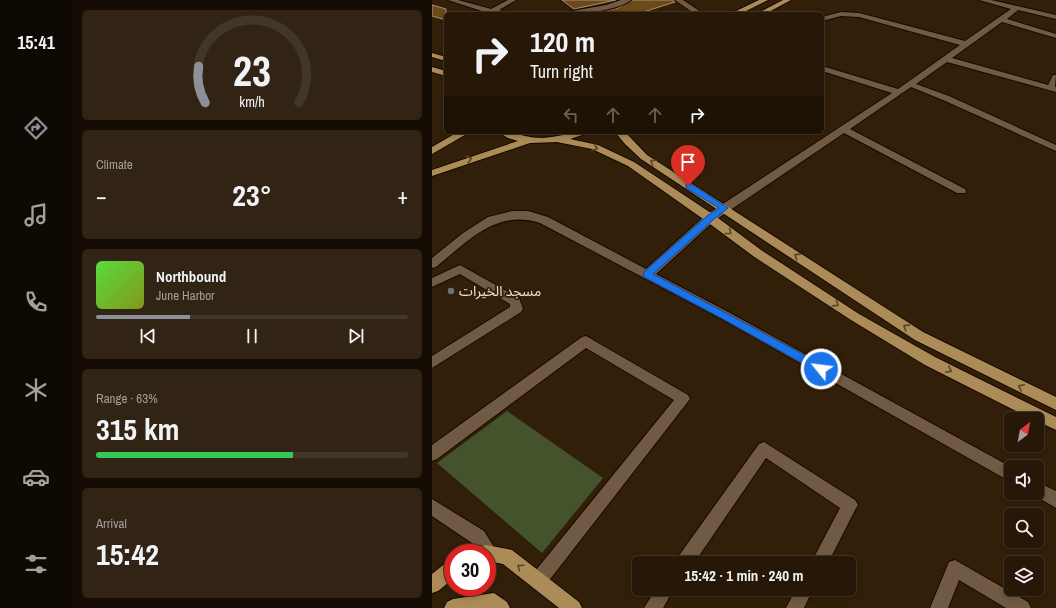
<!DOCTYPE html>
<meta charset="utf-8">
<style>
:root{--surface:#261707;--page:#322415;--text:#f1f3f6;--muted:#a49f9b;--line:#423628;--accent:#8c9099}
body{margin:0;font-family:"Archivo Narrow","Noto Sans Arabic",sans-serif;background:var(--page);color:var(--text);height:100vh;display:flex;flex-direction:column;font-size:15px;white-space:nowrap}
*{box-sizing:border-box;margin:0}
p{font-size:13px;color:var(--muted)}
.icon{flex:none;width:22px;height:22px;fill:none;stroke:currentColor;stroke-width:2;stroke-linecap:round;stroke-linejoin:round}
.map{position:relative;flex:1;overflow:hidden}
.details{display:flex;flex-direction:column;gap:10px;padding:10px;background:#150d04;width:360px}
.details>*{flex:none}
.banner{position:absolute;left:12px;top:12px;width:380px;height:122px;border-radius:6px;box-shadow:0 2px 6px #0003,0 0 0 1px var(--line);background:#261707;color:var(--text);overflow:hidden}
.needle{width:26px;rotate:32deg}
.controls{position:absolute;left:572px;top:412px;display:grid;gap:8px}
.controls a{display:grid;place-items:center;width:40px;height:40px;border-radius:6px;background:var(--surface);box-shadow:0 2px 6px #0003,0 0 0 1px var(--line);font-size:20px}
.speed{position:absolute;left:12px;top:544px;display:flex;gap:8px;font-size:20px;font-weight:700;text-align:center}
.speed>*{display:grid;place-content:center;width:52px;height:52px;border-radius:50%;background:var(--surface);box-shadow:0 2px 6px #0003,0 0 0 1px var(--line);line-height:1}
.speed .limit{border:6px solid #d22;background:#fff;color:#111}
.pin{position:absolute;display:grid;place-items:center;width:34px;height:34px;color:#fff;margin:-41px -17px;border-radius:50% 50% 50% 0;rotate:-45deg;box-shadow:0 0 4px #0007}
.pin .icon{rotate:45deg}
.me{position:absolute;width:44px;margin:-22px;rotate:299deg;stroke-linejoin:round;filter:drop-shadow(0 0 3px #0008)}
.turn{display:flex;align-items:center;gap:14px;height:84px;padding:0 20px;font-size:18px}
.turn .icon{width:52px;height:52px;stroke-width:2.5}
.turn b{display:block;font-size:28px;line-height:34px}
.lanes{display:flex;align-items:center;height:38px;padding:0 20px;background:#0003;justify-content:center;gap:20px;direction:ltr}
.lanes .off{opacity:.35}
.big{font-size:30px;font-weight:800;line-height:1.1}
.details .card{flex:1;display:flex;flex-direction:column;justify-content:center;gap:6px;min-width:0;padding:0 14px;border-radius:6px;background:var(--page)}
.details .dial{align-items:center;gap:0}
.dial svg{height:104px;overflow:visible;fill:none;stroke:var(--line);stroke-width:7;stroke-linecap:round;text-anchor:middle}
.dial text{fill:var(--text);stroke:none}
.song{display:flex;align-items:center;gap:12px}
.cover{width:48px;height:48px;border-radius:6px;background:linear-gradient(135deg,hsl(110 70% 55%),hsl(70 70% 35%))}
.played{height:4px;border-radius:2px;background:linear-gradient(90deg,var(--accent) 30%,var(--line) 30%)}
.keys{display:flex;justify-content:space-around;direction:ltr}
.heat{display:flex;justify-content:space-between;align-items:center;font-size:22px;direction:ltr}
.charge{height:6px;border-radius:3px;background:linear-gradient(90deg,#34c759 63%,var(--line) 0)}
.trip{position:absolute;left:200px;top:556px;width:224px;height:40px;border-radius:6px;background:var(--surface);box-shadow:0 2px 6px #0003,0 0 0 1px var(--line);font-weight:800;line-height:40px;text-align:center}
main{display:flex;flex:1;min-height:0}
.dock{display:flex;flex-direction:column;width:72px;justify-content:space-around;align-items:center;background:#0f0903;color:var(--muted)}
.dock .icon{width:28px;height:28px}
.dock .on{color:var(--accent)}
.dock b{font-size:18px;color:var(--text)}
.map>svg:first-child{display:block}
.green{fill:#44532c}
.building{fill:#6d491a;stroke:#a79177}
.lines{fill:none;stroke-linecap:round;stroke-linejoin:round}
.minor-casing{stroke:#190800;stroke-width:2}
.major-casing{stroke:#190800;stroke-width:2}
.minor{fill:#705a43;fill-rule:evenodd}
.major{fill:#ab8c58;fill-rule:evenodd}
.oneway{stroke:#5c4525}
.route{fill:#1a73e8;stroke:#114b97}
.worship-dot{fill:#6b7280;stroke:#321f09;stroke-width:1.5}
.labels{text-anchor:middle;stroke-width:4;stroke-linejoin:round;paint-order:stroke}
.poi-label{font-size:14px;fill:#f0e3d6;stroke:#321f09;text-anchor:start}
</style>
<main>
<nav class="dock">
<b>15:41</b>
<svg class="icon on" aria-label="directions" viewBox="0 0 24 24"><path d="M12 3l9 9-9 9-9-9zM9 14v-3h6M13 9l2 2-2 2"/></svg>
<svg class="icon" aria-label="music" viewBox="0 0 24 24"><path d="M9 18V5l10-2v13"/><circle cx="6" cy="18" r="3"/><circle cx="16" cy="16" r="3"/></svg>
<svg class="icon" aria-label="phone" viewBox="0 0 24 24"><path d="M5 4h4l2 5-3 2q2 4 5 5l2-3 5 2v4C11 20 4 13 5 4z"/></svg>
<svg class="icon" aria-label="climate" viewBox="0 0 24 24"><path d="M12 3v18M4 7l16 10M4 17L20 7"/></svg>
<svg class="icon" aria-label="car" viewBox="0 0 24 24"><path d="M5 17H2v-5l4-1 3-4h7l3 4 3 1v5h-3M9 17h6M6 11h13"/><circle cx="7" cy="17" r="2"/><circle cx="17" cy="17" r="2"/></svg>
<svg class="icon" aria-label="filters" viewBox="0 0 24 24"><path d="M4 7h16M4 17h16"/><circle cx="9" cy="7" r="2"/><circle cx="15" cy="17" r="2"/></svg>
</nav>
<section class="details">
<div class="card dial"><svg viewBox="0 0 100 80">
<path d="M14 69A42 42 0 1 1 86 69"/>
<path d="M14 69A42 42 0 0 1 9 41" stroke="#8c9099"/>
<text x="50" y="56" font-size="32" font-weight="700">23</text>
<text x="50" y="72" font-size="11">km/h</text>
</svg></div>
<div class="card"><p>Climate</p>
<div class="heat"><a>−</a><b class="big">23°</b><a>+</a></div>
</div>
<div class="card">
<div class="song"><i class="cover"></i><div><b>Northbound</b><p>June Harbor</p></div></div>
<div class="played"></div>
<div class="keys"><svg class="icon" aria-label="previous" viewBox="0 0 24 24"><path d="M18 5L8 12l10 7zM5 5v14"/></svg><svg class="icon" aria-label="pause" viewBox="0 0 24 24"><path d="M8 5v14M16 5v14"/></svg><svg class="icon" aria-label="next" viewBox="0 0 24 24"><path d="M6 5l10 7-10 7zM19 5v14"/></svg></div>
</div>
<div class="card"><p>Range · 63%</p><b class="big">315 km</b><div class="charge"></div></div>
<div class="card"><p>Arrival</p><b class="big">15:42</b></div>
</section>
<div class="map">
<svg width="624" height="608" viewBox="0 0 624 608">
<rect width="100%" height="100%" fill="#321f09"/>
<path class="green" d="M75 411 171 478 110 553 5 463Z"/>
<path class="building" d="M130 0H184L142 9Z
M200 0H242L243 2 205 14H156L186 8Z
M0 5 14 9V20L0 16Z"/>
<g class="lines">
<defs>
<path id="minor" d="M16 0H26L59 9 76 0H84L67 10 82 14H59Z
M189 0H199C186 11 148 14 131 14L135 12 174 5Z
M243 0H251L272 14H263Z
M547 0H559L624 15V19L586 10 575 19 624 34V38L570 22 520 58 616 85 621 75H624L623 87H624V92L515 62 484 84 517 96 624 145V151L511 100 479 87 418 129 533 189 534 191 533 193H525L412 133 282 221 224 274 298 313 579 467V482L290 319 108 223C64 209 36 241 4 267L0 268V258L31 233 56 217 80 211H96L116 217 214 269 274 215 460 93 390 71V66L466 89 528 45 427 17 409 16 390 21V17L409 12 427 13 533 41 579 9Z
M28 265 87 298 91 309 89 312 0 368V356L78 307V304L28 274 0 287V278Z
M154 336 256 395 258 399 112 587 106 589 100 587 98 581 100 575 242 400 154 348 5 459 0 461V445L150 337Z
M332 442 423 500 426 505 423 510 396 563H379L408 508 334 458 262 563H244L246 557 327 444Z
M605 482 624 491V508L600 494 599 493H605Z
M0 499 52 531 65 552 63 558 57 560 55 559V553H48L40 543 0 516Z
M523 560 596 602 599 608H574L527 580 516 608H498L517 562Z
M224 589H242L231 608H212Z
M364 589H381L372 608H354Z"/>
<path id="major" d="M327 0H336L308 14H298Z
M351 0H359L333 14H324Z
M0 53 14 57V61L0 57Z
M0 67 14 71V76L0 72Z
M26 132H38L0 154V147Z
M66 132C81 132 95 138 110 138 126 137 139 132 155 132L153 134 138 139 166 145 202 162 282 215 329 250 427 314 503 357 624 417V430L605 421V419H600L493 365 419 320 321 256 274 221 196 166 160 149 125 142 98 143 0 176V170L86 141 76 138Z
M183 132H193L215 155 491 332 624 397V410L483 340 209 159 193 144Z
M54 545 80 550 147 602 150 608H127L71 564 55 561V553H46L48 547Z
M21 560V579L6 591 0 593V574L15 562Z
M62 593 75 602 78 608H12L15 602 21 599Z"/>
</defs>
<use href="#minor" class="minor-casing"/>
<use href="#major" class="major-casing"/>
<use href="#minor" class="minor"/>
<use href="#major" class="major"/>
</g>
<defs><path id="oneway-chevron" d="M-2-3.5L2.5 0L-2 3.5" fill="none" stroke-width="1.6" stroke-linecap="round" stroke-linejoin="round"/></defs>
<g class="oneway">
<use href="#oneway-chevron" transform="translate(163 148) rotate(20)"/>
<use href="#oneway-chevron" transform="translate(37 159) rotate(-18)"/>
<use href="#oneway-chevron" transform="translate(221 162) rotate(-146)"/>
<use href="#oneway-chevron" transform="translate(297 232) rotate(37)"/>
<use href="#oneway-chevron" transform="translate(365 256) rotate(-147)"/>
<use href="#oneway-chevron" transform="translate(404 304) rotate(33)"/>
<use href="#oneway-chevron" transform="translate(474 327) rotate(-147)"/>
<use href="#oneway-chevron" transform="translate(517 370) rotate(27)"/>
<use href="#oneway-chevron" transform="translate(589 387) rotate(-154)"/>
<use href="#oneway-chevron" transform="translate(88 567) rotate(-143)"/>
</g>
<path class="route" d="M254 184H259L296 208 281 220 221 274 393 366 394 369 393 372 389 374 386 372 291 319 212 277 211 275 212 272 275 216 287 208 254 188Z"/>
<circle class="worship-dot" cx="19" cy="291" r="4"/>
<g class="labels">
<g class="poi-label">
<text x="27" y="296">مسجد الخيرات</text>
</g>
</g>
</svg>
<div class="controls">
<a><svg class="needle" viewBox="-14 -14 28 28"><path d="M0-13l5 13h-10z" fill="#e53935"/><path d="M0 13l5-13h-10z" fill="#a49f9b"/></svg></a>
<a><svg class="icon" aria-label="sound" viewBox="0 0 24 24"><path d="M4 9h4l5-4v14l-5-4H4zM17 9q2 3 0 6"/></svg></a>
<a><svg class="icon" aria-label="search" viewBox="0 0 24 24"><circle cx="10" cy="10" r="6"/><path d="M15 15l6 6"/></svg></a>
<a><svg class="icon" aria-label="layers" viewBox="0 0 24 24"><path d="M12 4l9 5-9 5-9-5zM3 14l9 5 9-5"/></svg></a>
</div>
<div class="speed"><div class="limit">30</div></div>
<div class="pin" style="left:256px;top:186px;background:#d93025"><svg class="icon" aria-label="arrive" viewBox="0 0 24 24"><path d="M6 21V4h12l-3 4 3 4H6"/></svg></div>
<svg class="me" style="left:389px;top:369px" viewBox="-20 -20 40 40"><circle r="17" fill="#1a73e8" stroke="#fff" stroke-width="3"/><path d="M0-11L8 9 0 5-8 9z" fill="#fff"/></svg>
<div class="trip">15:42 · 1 min · 240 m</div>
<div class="banner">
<div class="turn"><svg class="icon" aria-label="right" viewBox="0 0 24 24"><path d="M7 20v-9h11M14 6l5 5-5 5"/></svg><div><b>120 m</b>Turn right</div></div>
<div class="lanes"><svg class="icon off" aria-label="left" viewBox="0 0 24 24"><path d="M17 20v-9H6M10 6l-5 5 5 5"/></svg><svg class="icon off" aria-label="ahead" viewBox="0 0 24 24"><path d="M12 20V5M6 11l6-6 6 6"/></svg><svg class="icon off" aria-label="ahead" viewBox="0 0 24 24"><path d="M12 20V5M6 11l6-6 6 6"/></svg><svg class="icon" aria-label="right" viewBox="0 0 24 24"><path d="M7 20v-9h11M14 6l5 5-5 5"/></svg></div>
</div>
</div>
</main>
